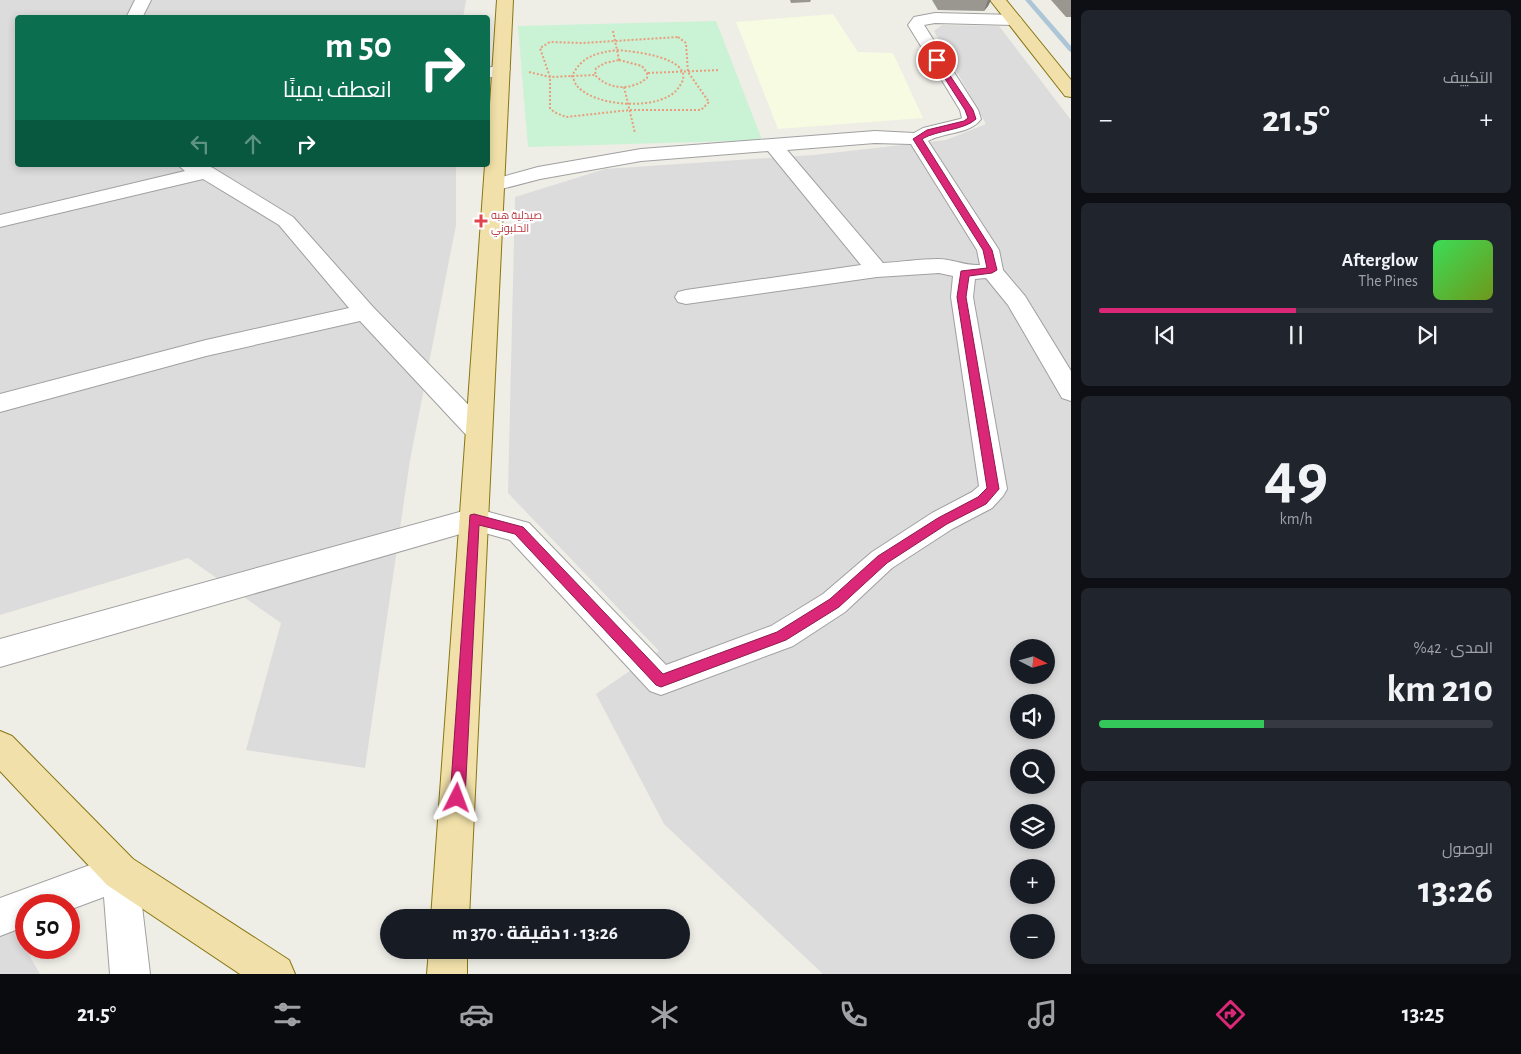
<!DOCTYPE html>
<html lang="ar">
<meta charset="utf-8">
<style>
:root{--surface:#171b24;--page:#20242c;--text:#f1f3f6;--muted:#9ea1a6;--line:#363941;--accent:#db2777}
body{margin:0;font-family:"Alegreya Sans",Cairo,sans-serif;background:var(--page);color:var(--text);direction:rtl;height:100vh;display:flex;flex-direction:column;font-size:19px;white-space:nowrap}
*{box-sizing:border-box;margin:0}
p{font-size:16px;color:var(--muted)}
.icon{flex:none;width:28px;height:28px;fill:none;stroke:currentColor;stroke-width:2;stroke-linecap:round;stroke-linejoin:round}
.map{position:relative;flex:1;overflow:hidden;direction:ltr}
.side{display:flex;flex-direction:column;gap:10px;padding:10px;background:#0d0f14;width:450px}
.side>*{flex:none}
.hud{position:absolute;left:15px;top:15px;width:475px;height:152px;border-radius:5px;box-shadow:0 2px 8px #0003;direction:rtl;background:#0b6e4f;color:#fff;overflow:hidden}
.needle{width:32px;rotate:96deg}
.buttons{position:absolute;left:1010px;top:639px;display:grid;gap:10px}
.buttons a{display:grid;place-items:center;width:45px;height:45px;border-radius:50%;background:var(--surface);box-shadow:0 2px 8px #0003;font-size:25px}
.speed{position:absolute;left:15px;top:894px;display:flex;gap:10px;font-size:25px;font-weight:700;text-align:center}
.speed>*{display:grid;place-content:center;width:65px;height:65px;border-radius:50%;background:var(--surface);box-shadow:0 2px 8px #0003;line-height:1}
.speed .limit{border:8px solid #d22;background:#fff;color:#111}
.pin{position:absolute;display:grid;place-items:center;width:42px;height:42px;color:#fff;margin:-21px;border:2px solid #fff;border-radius:50%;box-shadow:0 1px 5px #0007}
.me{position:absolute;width:55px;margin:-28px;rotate:3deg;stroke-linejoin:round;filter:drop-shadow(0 0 4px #0008)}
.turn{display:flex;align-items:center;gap:18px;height:105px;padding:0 15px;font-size:22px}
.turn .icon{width:65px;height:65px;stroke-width:2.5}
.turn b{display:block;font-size:35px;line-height:42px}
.lanes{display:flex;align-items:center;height:48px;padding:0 15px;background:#0003;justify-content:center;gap:25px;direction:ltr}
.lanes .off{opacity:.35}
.big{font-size:38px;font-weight:700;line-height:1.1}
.side .card{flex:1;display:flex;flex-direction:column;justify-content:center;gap:8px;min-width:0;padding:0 18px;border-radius:8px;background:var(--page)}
.side .dial{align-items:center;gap:0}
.dial b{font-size:65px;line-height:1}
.song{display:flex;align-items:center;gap:15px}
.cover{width:60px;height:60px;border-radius:8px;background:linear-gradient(135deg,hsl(130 70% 55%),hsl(80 70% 35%))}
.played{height:5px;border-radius:2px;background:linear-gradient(90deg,var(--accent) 50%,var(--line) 50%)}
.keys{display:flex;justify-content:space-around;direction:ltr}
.heat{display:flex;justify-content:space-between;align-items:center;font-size:28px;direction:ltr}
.charge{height:8px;border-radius:4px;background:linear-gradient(90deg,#34c759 42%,var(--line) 0)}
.trip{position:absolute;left:380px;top:909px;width:310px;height:50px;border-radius:25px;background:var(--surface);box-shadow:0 2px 8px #0003;font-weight:700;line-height:50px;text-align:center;direction:rtl}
.dock{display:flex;height:80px;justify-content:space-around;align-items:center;background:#090b0e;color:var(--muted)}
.dock .icon{width:35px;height:35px}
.dock .active{color:var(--accent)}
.dock b{font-size:22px;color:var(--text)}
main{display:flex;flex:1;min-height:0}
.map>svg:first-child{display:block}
.residential{fill:#dddcdc;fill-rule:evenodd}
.education{fill:#f6fbe2}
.park{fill:#c9f3d4}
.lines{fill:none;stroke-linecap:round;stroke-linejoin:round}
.stream{fill:#acc5d7;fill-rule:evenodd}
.minor-casing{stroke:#a0a0a0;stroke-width:2}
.major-casing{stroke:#887712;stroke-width:2}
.path{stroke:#e99d7c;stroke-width:2;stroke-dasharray:2 2;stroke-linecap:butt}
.minor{fill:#fff;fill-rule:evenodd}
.major{fill:#f1e0a9;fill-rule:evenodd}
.wall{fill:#9a9791}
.shaded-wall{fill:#7d7b76}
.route{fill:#db2777;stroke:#8e194d}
.health-dot{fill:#e0444e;stroke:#fff;stroke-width:2}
.labels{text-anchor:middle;stroke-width:4.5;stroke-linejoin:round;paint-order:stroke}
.far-health-label{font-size:11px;fill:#be3a42;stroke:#fff;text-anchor:start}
</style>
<main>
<section class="side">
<div class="card"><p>التكييف</p>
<div class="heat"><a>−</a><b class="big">21.5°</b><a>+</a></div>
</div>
<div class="card">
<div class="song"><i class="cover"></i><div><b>Afterglow</b><p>The Pines</p></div></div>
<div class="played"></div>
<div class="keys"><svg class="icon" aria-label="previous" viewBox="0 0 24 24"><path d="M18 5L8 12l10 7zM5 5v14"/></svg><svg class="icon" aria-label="pause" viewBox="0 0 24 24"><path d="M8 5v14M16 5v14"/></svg><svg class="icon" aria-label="next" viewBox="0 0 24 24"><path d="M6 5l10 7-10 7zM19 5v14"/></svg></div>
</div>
<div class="card dial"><b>49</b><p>km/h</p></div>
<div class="card"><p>المدى · 42%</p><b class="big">210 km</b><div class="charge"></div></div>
<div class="card"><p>الوصول</p><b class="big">13:26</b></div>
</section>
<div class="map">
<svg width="1071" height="974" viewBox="0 0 1071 974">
<rect width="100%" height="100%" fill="#eeede6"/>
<path class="residential" d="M0 0H466L463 18H18V165H456V225L410 460 365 768 246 750 281 623 188 558 0 615Z
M942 25 999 26 1071 120V974H823L664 824 596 694 659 651 508 493 515 197 605 169 814 155 946 140 986 124 934 31ZM1019 648H1046V675H1019ZM1019 702H1046V730H1019ZM1019 758H1046V785H1019ZM1019 812H1046V840H1019ZM1019 868H1046V895H1019ZM1019 922H1046V950H1019Z
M0 904 40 974H0Z"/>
<path class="education" d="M833 14 858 52 893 53 923 118 778 129 736 22Z"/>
<path class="park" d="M716 21 762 140 528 147 518 26Z"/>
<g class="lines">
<path class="stream" d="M1025 0H1031L1071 46V52L1069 51Z"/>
<defs>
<path id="minor" d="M135 0H151L142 18H126Z
M935 13 1014 15 1020 17 1022 20 1020 23 1014 25 935 23 924 25 978 110 981 119C971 134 944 132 928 141L999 250 1003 270 1025 296 1071 371V401L1062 398 1008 305 986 278 975 279 973 297 1007 489 1003 496 992 508 952 529 892 568 845 612 793 646 661 695 650 691 510 540 474 530 0 667V639L474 508 529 523 666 665 771 626 823 594 872 552 932 513 972 492 979 486 951 297 953 276 939 273 877 277 686 304 678 302 675 297 678 292 686 290 861 265 768 151 641 161 540 179 494 191 487 189 484 185 487 181 538 167 641 149 875 131 914 133 923 128 960 119 962 118 960 110 908 25 914 17ZM875 143 911 144 977 250 980 265C965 266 953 259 938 259 919 259 901 262 883 263L787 150Z
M501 64 507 65 510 69 507 73 488 78V68Z
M178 165H206L213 168 293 217 373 307 488 425 492 432 488 439 479 442 470 439 360 321 206 356 0 412V394L206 340 349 308 279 225 203 179 0 227V215L185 171Z
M120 854 133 859 138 872 150 974H110L104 897 69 910V905H26V926L0 936V898Z"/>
<path id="major" d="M497 0H513L469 918H431L485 165H488V134Z
M990 0H1006L1071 80V97L1065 96Z
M0 731 12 736 133 859 289 960 295 974H240L107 885 0 771Z
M429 950H467V974H427Z"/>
</defs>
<use href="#minor" class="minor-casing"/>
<use href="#major" class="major-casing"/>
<path class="path" d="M613 31 619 60
M678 37 686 43 688 72 709 102 701 110H630L566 117 554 112 550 108V77L540 48 550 42 583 43Z
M617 50C631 51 693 57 682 82 679 88 675 93 669 96 647 109 595 106 577 86 575 84 574 79 572 76 582 56 596 53 617 50Z
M619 60 642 66 647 73V78C631 91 609 90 595 75L596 68 605 63Z
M529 72 550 77 595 75
M648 73 719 70
M624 87 635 133"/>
<use href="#minor" class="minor"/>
<use href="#major" class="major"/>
</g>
<path class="wall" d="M790 0H811L810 2 791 3Z
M932 0H991L988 6 984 11 938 10Z
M1051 0H1071V17H1066Z"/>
<path class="shaded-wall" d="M988 0H991L988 6 984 11Z"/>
<path class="route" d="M937 58 939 59 973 110 976 119C965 130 937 130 922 139L992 250 997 270 992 273 969 276 966 297 999 489 986 504 947 524 887 563 839 607 786 640 661 687 656 685 515 534 479 525 465 798 462 803 457 805 452 803 450 798 470 515 474 514 523 527 663 674 777 632 830 599 878 556 938 518 978 497 987 488 957 297 961 271 987 268 983 250 913 139 927 130 964 121 968 118 965 110 933 60Z"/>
<path class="health-dot" d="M478.5 213.5h5v5h5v5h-5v5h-5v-5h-5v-5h5z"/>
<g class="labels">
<g class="far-health-label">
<text x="491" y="219">صيدلية هبه<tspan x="491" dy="13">الحلبوني</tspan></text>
</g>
</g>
</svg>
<div class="buttons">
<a><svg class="needle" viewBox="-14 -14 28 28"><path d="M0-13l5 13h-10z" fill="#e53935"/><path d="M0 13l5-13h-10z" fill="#9ea1a6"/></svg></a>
<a><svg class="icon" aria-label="sound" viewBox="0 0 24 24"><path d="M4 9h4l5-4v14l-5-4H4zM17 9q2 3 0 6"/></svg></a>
<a><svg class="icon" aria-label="search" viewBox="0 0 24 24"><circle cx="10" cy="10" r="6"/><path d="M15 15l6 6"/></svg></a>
<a><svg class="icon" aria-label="layers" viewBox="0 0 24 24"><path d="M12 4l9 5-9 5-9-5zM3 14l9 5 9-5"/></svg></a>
<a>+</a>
<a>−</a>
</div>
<div class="speed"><div class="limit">50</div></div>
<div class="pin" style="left:937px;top:60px;background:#d93025"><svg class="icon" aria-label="arrive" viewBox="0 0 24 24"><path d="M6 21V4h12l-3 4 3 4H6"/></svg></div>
<svg class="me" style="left:457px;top:798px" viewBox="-20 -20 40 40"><path d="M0-17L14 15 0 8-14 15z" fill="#db2777" stroke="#fff" stroke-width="4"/></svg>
<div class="trip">13:26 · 1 دقيقة · 370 m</div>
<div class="hud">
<div class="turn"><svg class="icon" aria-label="right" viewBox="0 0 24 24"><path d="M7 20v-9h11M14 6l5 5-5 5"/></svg><div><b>50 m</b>انعطف يمينًا</div></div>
<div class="lanes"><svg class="icon off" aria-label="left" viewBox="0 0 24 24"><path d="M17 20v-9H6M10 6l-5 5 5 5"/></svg><svg class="icon off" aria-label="ahead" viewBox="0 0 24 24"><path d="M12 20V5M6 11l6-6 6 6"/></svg><svg class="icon" aria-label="right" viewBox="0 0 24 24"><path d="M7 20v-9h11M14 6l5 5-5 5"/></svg></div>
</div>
</div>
</main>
<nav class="dock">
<b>13:25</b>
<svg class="icon active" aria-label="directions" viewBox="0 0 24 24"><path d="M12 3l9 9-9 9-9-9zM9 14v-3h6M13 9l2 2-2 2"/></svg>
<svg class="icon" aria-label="music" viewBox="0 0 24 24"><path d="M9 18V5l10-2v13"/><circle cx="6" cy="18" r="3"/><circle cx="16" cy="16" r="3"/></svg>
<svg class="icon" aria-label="phone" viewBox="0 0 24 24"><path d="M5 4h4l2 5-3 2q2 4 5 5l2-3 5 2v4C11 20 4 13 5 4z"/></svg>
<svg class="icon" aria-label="climate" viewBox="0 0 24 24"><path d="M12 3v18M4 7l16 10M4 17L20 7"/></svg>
<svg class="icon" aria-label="car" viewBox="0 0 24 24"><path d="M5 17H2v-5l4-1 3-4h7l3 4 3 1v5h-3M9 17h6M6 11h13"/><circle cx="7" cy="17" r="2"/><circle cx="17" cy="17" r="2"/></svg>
<svg class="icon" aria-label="filters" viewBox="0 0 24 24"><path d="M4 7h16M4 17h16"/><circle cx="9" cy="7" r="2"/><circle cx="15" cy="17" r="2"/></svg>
<b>21.5°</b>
</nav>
